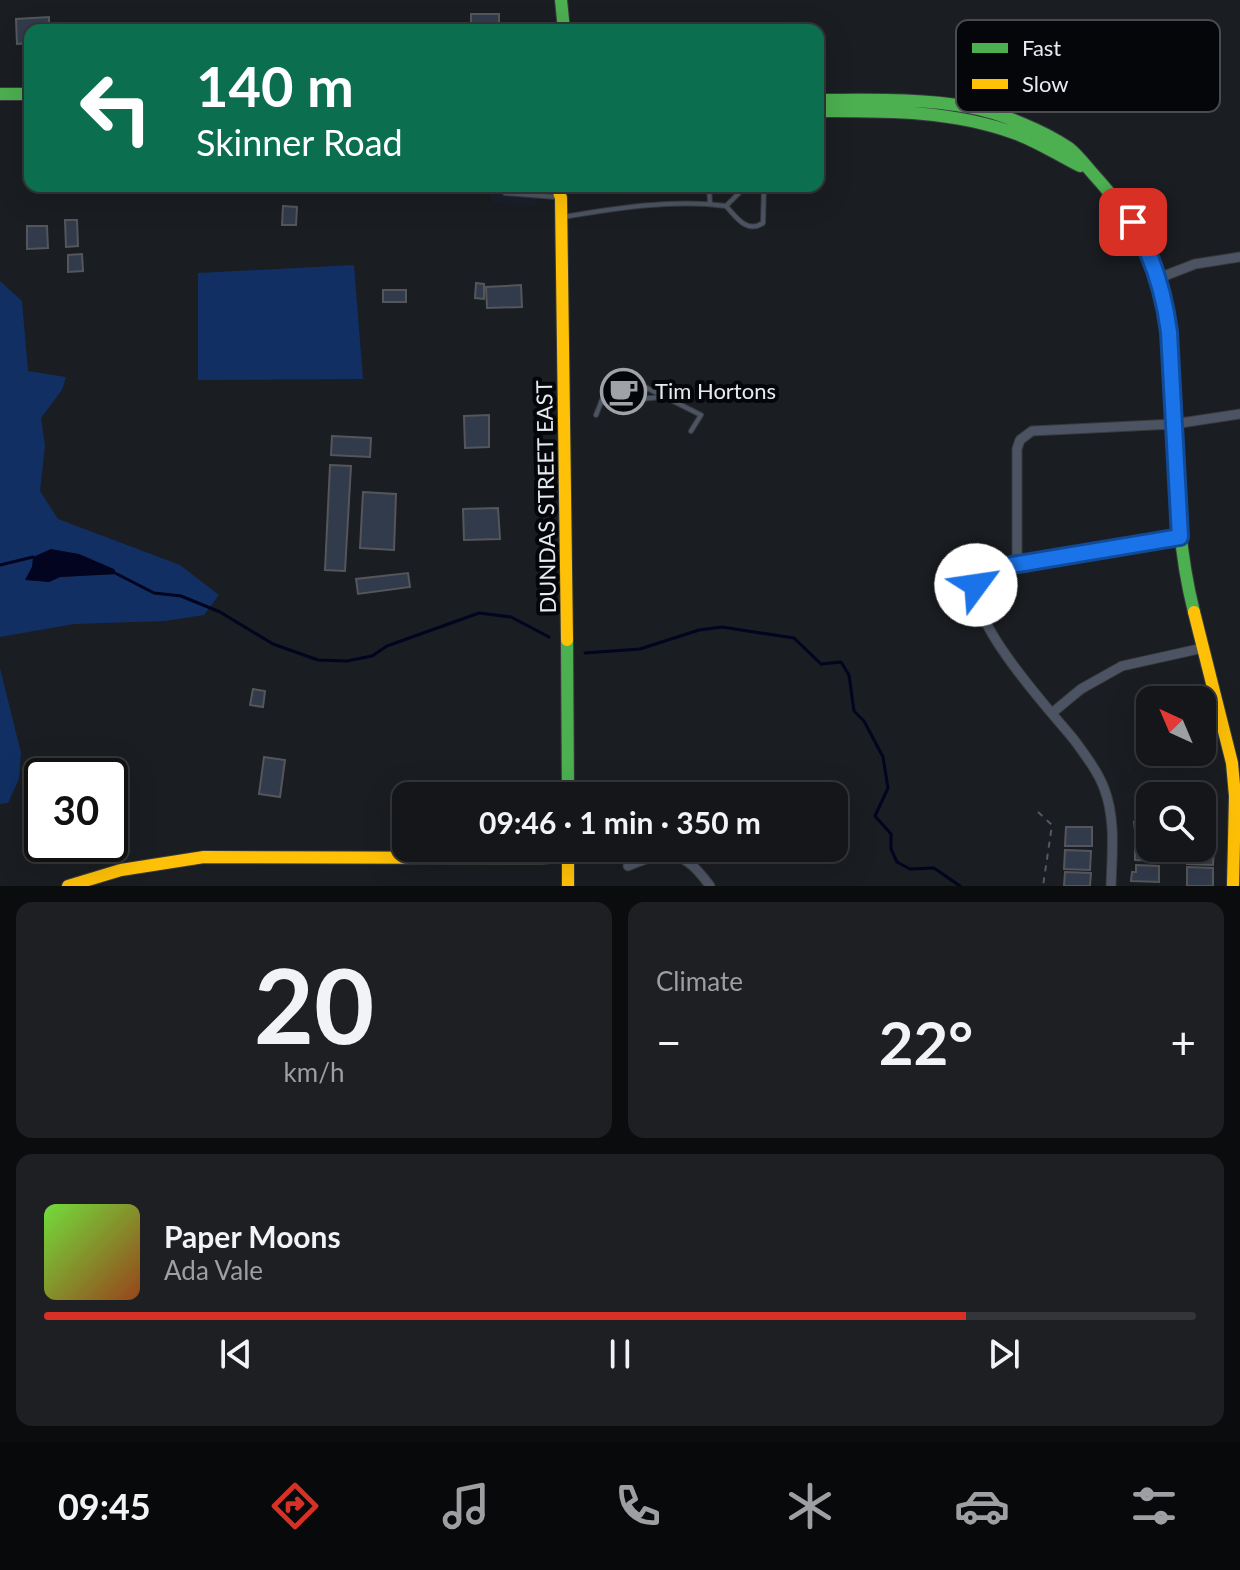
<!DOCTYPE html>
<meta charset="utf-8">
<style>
:root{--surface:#141619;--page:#1d1f22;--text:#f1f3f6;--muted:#9d9fa2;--line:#333538;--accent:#d93025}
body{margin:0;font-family:Lato,sans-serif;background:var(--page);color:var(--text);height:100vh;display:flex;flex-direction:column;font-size:30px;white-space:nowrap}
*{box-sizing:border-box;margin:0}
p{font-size:26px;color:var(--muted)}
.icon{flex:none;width:44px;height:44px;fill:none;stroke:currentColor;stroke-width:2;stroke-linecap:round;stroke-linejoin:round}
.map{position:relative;height:886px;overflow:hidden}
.details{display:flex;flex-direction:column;gap:16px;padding:16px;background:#0b0c0e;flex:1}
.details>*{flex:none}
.top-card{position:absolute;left:24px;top:24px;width:800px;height:168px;border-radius:16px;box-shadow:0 8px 32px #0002,0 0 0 2px var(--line);background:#0b6e4f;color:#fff;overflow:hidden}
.needle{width:52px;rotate:316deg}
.controls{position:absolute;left:1136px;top:686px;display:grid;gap:16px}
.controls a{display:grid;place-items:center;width:80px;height:80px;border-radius:16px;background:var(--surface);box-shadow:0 8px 32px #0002,0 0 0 2px var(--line);font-size:40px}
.speed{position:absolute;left:24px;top:758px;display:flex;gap:16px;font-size:40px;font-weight:700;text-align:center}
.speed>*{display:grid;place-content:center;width:104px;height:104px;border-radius:50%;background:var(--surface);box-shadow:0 8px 32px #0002,0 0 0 2px var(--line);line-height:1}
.speed .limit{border:4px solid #111;border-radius:12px;background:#fff;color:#111}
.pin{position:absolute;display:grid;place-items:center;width:68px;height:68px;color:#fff;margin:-34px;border-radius:16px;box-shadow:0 4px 12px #0006}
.me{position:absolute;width:88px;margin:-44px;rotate:59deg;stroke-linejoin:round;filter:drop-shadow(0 0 6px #0008)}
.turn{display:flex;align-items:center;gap:28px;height:168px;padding:0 40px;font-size:36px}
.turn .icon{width:104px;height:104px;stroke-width:2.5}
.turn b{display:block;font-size:56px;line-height:68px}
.big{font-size:60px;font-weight:700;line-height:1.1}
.details .tile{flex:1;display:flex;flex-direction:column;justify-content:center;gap:12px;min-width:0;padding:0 28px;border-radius:16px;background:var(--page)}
.details .dial{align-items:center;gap:0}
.dial b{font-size:104px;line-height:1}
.song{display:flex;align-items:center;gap:24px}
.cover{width:96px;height:96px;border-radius:12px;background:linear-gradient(135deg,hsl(100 70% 55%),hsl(20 70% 35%))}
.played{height:8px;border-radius:4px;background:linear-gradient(90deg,var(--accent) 80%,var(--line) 80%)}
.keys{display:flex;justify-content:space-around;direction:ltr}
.heat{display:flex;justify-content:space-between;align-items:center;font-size:44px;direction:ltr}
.details .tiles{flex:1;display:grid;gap:16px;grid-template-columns:1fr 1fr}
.tile:last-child{grid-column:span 2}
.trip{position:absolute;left:392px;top:782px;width:456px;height:80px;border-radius:16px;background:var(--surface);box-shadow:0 8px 32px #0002,0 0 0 2px var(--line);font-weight:700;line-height:80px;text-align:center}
.tabs{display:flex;height:128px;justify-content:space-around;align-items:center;background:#08090a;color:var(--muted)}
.tabs .icon{width:56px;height:56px}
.tabs .current{color:var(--accent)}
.tabs b{font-size:36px;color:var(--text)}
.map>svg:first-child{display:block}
.built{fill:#1a202c}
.green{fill:#122f63;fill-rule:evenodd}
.water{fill:#020420}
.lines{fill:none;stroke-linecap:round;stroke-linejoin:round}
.stream{stroke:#020420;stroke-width:3}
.building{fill:#323b4b;stroke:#54565a;stroke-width:2}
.lane-casing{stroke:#383a3d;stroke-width:6}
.street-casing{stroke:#383a3d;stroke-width:11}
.fast-casing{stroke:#383a3d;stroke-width:14}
.slow-casing{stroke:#383a3d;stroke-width:14}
.path{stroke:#545962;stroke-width:2;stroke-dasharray:6 6;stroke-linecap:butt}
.lane{stroke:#4c5463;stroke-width:4}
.street{stroke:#4c5463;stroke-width:9}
.fast{stroke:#4caf50;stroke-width:12}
.slow{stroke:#ffc107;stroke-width:12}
.route-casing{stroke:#114b97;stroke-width:20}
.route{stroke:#1a73e8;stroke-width:14}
.labels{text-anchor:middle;stroke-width:8;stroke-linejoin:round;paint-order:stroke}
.poi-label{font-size:22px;fill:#e7ebf1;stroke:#05060a;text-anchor:start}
.street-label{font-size:22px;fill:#e7ebf1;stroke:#05060a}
.key{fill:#05060a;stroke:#494b4f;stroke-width:2}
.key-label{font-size:22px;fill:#e7ebf1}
</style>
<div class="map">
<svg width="1240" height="886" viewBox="0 0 1240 886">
<rect width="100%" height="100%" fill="#1a1d21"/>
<path class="built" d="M491 186H537L536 206 491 202Z"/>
<path class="green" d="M354 265 363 379 198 380V273Z
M0 281 22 301 28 371 66 377 62 390 41 418 45 446 40 491 58 519 180 565 219 595 204 615 165 621 74 624 0 637ZM32 567 116 574 60 577 49 582 26 579Z
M0 668 21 753 19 779 8 803 0 804Z"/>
<path class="water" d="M51 549 79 554 114 569 117 574 60 577 49 582 25 580 32 567 33 557Z"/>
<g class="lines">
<path class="stream" d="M0 565 33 557
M117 574 154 593 181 596 220 612 273 644 318 660 347 661 372 656 387 646 479 613 511 617 549 637
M585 653 640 649 699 630 722 627 794 638 821 664 841 662 849 675 854 711 864 721 883 757 888 788 875 816 891 834V849L897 862 910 869 934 868 960 886"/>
</g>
<path class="building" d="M471 14H499V30H471Z
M49 17V30H30V43L17 44 16 19Z
M25 124H30V148H24Z
M283 206 297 207 296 225H282Z
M65 220H77L78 246 66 247Z
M27 226H47L48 248 27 249Z
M82 254 83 271 68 272V255Z
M476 283 484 284V299L475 298Z
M521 285 522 307 487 308 486 287Z
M383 290H406V302H383Z
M627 379V383L634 386V396L627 398V402L618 403 615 386 617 380Z
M489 415V447L465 448 464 416Z
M332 436 371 438 370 457 331 455Z
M330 465 351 466 345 571 325 570Z
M363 492 396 494 394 550 360 548Z
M498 508 500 539 464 540 463 509Z
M408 573 410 587 358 594 356 579Z
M253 689 265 691 263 707 250 705Z
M264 757 285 760 280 797 259 794Z
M1134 822H1150V840L1136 839Z
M1202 822H1215V841H1202Z
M1066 827H1092V846H1065Z
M1135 842H1150V848H1160L1159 861 1135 860Z
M1202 846H1214L1213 865 1187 864 1188 848H1202Z
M1065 850 1091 851 1090 870 1064 869Z
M1136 865 1159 866V882L1131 881 1132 872H1136Z
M1187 867 1213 868V886H1187Z
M1065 872 1091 873 1090 886H1064Z"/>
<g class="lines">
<defs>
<path id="lane" d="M505 186V193L556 197
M709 186 710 204
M726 206 739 193V186
M563 217C616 208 673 199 726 206 736 217 747 234 763 223L764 186
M627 382H635L701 415 691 431
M627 400 663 397
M601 402 618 401
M596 415 608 385 618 383"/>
<path id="street" d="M1159 278 1195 264 1240 257
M1017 564V449L1020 440 1032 431 1174 424 1240 414
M1052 713 1081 689 1122 666 1203 648
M628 866C669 849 683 849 710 886
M1111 886C1112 854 1116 819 1104 788 1098 772 1086 756 1075 741 1057 717 931 587 994 568L1180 537"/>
<path id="fast" d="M561 0 564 30
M0 94H30
M818 100C868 100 919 98 969 107 999 112 1044 131 1069 148 1078 155 1086 166 1094 175 1137 222 1164 270 1169 335 1177 428 1171 522 1194 612
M818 111C884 111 951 110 1014 133 1037 141 1058 155 1080 166
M567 640 568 796"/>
<path id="slow" d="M557 186 561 198 567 640
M1194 612 1232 763 1235 796 1233 886
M568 848V886
M68 886 121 870 204 857 542 858 568 855"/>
</defs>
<use href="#lane" class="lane-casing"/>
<use href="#street" class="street-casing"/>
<use href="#fast" class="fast-casing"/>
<use href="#slow" class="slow-casing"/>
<path class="path" d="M1038 812 1052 825 1043 886"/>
<use href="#lane" class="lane"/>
<use href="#street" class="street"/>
<use href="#fast" class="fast"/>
<use href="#slow" class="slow"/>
</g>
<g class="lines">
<defs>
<path id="route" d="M976 585 982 574 994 568 1180 537 1169 332C1164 292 1153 257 1133 222"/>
</defs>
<use href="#route" class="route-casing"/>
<use href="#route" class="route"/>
</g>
<defs>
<symbol id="cafe-ring" viewBox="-11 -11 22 22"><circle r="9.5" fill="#05060a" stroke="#9fa3a8" stroke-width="1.5"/><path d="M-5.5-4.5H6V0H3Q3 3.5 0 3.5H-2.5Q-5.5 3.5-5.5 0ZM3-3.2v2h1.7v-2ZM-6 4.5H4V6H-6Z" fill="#9fa3a8"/></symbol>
</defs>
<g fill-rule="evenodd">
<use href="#cafe-ring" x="598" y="366" width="51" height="51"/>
</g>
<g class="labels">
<g class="poi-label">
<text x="655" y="399">Tim Hortons</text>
</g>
<g class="street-label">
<text transform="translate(546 497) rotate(-91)" y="8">DUNDAS STREET EAST</text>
</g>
</g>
<rect x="956" y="20" width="264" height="92" rx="12" class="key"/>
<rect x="972" y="43" width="36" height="10" fill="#4caf50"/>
<rect x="972" y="79" width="36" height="10" fill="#ffc107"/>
<g class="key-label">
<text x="1022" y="56">Fast</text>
<text x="1022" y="92">Slow</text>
</g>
</svg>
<div class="controls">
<a><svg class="needle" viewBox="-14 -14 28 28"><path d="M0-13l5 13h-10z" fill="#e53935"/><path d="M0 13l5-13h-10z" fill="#9d9fa2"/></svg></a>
<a><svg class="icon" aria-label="search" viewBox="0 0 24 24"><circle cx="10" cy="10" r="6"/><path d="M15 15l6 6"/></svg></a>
</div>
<div class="speed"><div class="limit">30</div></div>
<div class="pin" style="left:1133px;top:222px;background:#d93025"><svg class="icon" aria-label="arrive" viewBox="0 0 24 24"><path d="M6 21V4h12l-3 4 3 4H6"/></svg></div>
<svg class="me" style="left:976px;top:585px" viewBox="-20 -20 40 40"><circle r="19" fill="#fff"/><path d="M0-13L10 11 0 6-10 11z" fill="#1a73e8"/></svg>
<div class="trip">09:46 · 1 min · 350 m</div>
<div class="top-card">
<div class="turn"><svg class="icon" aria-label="left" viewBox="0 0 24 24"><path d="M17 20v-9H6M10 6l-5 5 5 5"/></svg><div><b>140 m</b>Skinner Road</div></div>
</div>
</div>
<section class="details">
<div class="tiles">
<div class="tile dial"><b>20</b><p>km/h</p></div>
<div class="tile"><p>Climate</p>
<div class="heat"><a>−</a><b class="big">22°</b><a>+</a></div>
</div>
<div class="tile">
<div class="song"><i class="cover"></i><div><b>Paper Moons</b><p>Ada Vale</p></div></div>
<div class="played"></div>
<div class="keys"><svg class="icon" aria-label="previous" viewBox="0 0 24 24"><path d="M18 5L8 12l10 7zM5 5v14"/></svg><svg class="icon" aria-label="pause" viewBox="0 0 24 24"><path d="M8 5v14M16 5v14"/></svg><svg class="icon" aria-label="next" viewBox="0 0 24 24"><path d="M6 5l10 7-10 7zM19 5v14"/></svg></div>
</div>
</div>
</section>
<nav class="tabs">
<b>09:45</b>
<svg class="icon current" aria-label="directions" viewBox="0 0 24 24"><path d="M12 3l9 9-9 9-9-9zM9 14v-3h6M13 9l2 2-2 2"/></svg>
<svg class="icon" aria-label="music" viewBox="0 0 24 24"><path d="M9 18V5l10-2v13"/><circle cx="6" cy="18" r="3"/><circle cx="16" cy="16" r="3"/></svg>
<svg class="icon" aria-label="phone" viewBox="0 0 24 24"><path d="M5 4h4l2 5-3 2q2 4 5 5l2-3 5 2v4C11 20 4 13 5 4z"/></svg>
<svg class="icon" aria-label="climate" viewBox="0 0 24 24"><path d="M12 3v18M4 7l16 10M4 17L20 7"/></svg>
<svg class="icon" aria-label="car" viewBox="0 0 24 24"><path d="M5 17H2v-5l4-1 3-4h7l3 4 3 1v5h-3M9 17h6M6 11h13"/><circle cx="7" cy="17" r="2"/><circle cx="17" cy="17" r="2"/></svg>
<svg class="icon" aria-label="filters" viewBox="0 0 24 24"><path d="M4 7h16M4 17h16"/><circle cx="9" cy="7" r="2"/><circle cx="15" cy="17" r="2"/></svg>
</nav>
